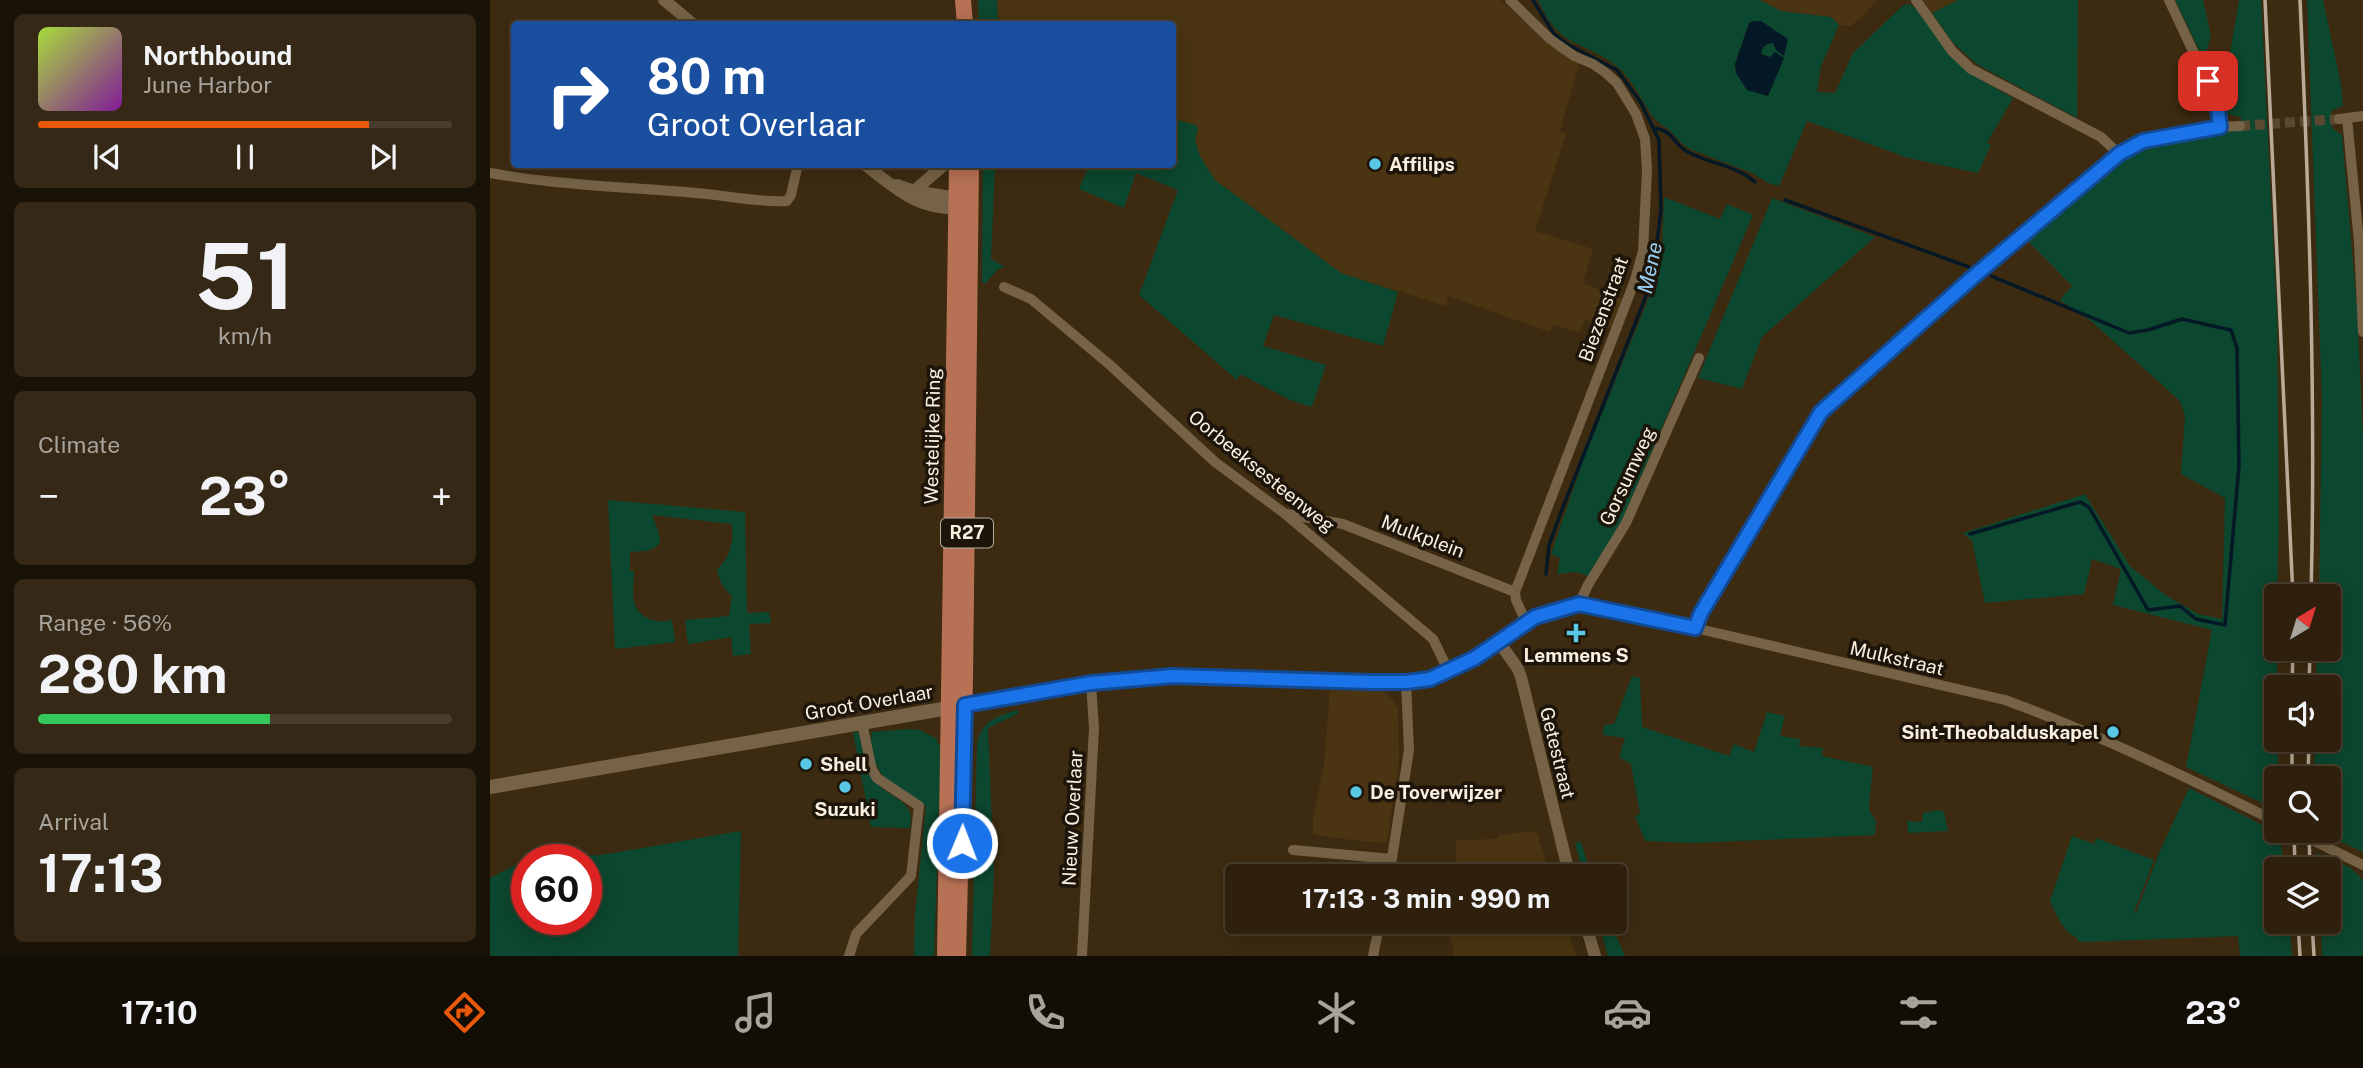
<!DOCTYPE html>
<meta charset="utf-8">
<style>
:root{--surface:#2e200d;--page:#362816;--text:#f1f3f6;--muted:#a7a39d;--line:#493e2e;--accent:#ea580c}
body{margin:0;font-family:"Public Sans",sans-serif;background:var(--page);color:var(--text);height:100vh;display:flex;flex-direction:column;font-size:26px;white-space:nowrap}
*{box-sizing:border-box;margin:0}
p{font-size:23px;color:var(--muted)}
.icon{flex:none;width:38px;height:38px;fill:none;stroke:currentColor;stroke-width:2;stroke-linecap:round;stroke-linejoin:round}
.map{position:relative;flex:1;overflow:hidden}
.panel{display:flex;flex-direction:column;gap:14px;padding:14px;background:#191207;width:490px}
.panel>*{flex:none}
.banner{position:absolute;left:21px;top:21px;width:665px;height:147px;border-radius:7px;box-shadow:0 4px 18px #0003,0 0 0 2px var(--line);background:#1a4fa0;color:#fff;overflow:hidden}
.needle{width:46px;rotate:38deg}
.fabs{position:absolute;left:1774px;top:584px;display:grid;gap:14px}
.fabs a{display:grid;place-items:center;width:77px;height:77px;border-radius:7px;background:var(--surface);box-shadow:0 4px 18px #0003,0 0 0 2px var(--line);font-size:35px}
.speed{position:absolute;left:21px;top:844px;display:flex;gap:14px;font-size:35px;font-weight:700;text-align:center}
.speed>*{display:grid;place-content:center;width:91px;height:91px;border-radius:50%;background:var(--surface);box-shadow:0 4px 18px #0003,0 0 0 2px var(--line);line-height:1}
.speed .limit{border:10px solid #d22;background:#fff;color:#111}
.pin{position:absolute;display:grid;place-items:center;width:60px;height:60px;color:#fff;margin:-30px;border-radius:14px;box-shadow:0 4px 10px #0006}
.me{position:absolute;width:77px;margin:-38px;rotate:1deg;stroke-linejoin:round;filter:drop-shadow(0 0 5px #0008)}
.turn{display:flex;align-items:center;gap:24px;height:147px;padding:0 21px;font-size:32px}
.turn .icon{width:91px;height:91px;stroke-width:2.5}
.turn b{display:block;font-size:49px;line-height:60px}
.big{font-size:52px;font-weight:700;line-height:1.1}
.panel .card{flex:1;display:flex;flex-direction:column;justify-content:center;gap:10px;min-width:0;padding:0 24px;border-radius:10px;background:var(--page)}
.panel .dial{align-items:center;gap:0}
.dial b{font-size:91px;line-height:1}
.song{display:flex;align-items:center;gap:21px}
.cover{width:84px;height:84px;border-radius:10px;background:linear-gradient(135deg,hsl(80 70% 55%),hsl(290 70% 35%))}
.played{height:7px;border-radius:4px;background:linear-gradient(90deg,var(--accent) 80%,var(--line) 80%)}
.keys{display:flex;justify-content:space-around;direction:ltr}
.heat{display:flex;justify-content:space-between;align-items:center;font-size:38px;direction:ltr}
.charge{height:10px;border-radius:5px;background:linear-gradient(90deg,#34c759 56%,var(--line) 0)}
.trip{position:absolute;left:735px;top:864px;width:402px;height:70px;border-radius:7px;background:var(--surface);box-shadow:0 4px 18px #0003,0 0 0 2px var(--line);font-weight:700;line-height:70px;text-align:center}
.dock{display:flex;height:112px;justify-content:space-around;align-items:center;background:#120d05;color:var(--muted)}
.dock .icon{width:49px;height:49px}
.dock .selected{color:var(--accent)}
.dock b{font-size:32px;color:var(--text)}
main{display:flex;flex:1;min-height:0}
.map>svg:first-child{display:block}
.built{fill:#4a3411}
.green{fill:#0c472f;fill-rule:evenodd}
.water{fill:#041826}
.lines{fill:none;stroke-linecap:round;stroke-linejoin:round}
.stream{stroke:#041826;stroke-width:3.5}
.minor-tunnel{stroke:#5a4830;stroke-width:10;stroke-dasharray:10 5;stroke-linecap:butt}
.minor{stroke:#766347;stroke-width:10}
.tertiary{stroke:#766347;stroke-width:12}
.secondary{stroke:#766347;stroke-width:14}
.primary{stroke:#b77155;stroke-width:16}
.rail{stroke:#b9ab98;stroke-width:3.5}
.route-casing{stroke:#114b97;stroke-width:18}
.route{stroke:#1a73e8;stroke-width:12}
.poi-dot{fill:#59c8e5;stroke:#1d150a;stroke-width:2.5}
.labels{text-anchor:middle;stroke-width:7;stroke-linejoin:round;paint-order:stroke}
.shield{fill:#1d150a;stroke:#b8aea0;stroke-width:2}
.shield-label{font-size:18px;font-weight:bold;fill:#fbefe0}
.poi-label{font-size:19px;font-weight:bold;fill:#fbefe0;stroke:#1d150a;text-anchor:start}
.street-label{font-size:19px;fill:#fbefe0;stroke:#1d150a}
.water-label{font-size:21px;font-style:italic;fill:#99cef4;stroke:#1d150a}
</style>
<main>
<section class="panel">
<div class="card">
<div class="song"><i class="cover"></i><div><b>Northbound</b><p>June Harbor</p></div></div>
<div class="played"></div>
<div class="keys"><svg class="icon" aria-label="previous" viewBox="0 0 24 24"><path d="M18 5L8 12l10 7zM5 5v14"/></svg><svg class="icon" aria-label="pause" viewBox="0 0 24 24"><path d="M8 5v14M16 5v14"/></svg><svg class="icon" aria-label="next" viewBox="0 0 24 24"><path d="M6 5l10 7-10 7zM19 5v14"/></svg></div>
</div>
<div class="card dial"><b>51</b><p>km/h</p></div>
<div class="card"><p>Climate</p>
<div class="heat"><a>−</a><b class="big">23°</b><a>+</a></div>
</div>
<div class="card"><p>Range · 56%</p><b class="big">280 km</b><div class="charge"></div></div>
<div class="card"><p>Arrival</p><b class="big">17:13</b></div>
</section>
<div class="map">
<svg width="1873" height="956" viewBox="0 0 1873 956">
<rect width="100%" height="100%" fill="#3d2b11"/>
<path class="built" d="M507 0H1011L1059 45 1090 61 1070 131 1076 134 1045 231 1103 249 1093 283 1135 300 1123 328 1095 319 1090 332 1063 325 1060 332 958 296 956 306 851 273 725 180 710 156 705 139 708 129 706 125 683 119 682 24H508Z
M1270 0H1387L1370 19 1360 26 1349 25 1341 17 1291 11Z
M1433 0H1468L1442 13Z
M840 690 893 691 904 702 908 710 909 760 897 843 861 840 823 834V820L834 764Z
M1046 831 1061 877H967L966 840 1008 839V835Z
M969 922H1075L1086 956H964L959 930 969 933Z"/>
<path class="green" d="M488 0H507L508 24H489Z
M1048 0H1270L1291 11 1341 17 1349 25 1331 66 1327 92 1345 93 1363 53 1407 11 1414 5 1420 4 1430 12 1482 75 1523 98 1497 143 1501 145 1488 173 1418 158 1317 121 1289 186 1278 183 1262 173 1200 149C1191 144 1187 137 1180 131 1175 126 1168 123 1163 117 1152 101 1143 81 1129 68 1094 39 1070 51 1048 0ZM1264 21 1294 55 1283 43C1276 43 1272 47 1271 54L1280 57 1257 90 1246 72 1245 64 1259 23Z
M1468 0H1588L1587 118 1488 65 1463 43 1442 13Z
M1685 0H1713L1721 36 1714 60Z
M1749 0H1771L1787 317 1789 517 1787 597V740L1789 779H1787V810L1696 767 1722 630 1623 605 1631 569 1602 559 1594 594 1495 603 1482 541 1473 533 1595 494 1640 566 1674 594 1708 614 1732 619 1735 498 1691 474 1695 416 1690 401 1601 321 1570 300 1582 286 1536 239 1622 165 1665 145 1712 137 1732 131H1750L1751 117 1737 114 1736 76Z
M1817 0H1833L1851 84 1853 106 1841 111 1842 128 1852 135 1867 309 1873 439V852L1827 831H1839V779H1824L1825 740H1839V688H1826L1827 649H1839V597H1829L1832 399Z
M683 119 706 125 708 129 705 140 710 156 725 180 851 273 908 292 893 346 784 315 773 346 836 365 822 407 800 400 750 374 747 380 649 295 688 190 646 173 634 208 589 189 599 165 682 164Z
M493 165H505L501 259 515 267 508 269 495 284 492 282V275Z
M1174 197 1230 219 1237 204 1263 215 1130 525 1101 577 1086 572 1067 574 1070 558 1061 554 1094 458 1166 280 1172 254Z
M1282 198 1385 237 1272 337 1252 389 1208 378Z
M118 500 255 512 257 613 279 612 281 623 259 624 261 654 243 656 241 637 198 644 195 620 239 616 242 597 231 583 227 570C240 557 244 543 242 524L162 515 169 533 170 543C162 553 151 551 140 552V571H144C144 580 142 593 144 601 148 619 167 624 182 620L185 642 125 649Z
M1142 676 1150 678 1152 727 1239 756 1244 744 1264 752 1277 712 1295 716 1290 736 1310 739 1309 746 1333 748 1332 756 1383 767 1379 804V810L1386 821 1385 835 1201 843 1155 841 1145 816 1150 814 1141 764 1129 757 1135 738 1113 735 1114 725 1124 724Z
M528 710V714L498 728 504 872 500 956H482L487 743C493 720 507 716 528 710Z
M420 729 430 730 447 739 448 745 451 744 444 956H424L425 915 436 806C413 791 388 783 383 753 382 746 380 739 382 732Z
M367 732 371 734C374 745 379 774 386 782 401 800 426 799 420 828L381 827 363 733Z
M1699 788 1790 834 1794 870H1787V922H1799L1802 956H1750L1748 936 1596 942 1587 941 1588 938C1574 934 1566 914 1560 901L1582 836 1604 844 1606 838 1664 860 1644 912 1646 913 1669 853Z
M1449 810 1454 812 1458 831 1418 833 1417 821 1432 822 1433 813Z
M251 831 248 956H0V878L29 863 37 861V919H96V859H45L111 855Z
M1091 842 1102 877H1094L1085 843Z
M1828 853 1861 868 1873 880V956H1832L1831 922H1839V870H1829Z
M1108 922H1120L1135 956H1118Z"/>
<path class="water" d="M1264 21H1271L1298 39 1294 56 1286 50 1283 43C1276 43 1272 47 1271 54L1280 57 1285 52 1294 58 1278 96 1257 90 1246 73 1245 64 1259 23Z"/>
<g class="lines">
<path class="stream" d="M1043 0 1064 34 1077 44 1127 70 1150 101 1169 140 1171 209 1163 278 1070 515 1059 545 1056 574
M1163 128C1186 131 1181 143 1198 152 1220 164 1246 165 1265 182
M1295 200 1479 267
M1480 534 1590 502 1599 507 1658 610 1690 606 1706 619 1735 625 1749 465 1747 348 1741 330 1692 319 1658 330 1639 333 1501 276"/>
<path class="minor-tunnel" d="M1750 126 1849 119"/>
<path class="minor" d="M1020 0 1060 39 1084 56 1103 64 1116 73 1127 83 1146 114 1155 139 1157 170 1153 251 1145 280 1025 592
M1426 0 1462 51 1481 69 1611 137 1629 154
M1679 0 1727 102 1730 127
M1857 118 1869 242 1873 332
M1849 119 1873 116
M0 173C68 185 137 187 206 193 234 195 270 203 297 201L301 195 308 164
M514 287 541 299 620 365 725 462 794 513 943 639 959 672
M797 514 853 524 1025 592
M1025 592 1026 600 1036 622
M1089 604 1098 585 1136 523 1209 358
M1205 628 1211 613 1317 433 1331 413 1349 395 1612 166 1653 141 1730 127 1750 126
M1009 642 1045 617 1089 604 1205 628 1515 700C1608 734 1698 778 1787 822
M1804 831 1873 865
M803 850 902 859
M899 877 919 750 916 682
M359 956 366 934 421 876 429 806 387 778 382 770 372 723
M592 956 604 728 601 683
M883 956 890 922"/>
<path class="tertiary" d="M174 0 203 24
M374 164C407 189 429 212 474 208
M407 185 424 191 474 199
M424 191 455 164
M475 705 601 683 683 676 916 682C952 677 979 662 1009 642L1028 669 1031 677 1080 877
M1095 922 1105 956"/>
<path class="secondary" d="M0 787 470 706"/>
<path class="primary" d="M473 0 475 24
M455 956 467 164
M468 956 475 679 481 164"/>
<path class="rail" d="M1775 0 1803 597
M1810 0C1819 199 1826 397 1821 597
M1802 688 1803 649
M1819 688 1820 649
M1802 779V740
M1818 779 1819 740
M1804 831 1805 870
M1819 831 1820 870
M1808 922 1810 956
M1822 922 1824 956"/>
</g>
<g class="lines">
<defs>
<path id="route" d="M472 843 475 705 601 683 683 676 881 682H916L940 679 985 658 1045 617 1089 604 1205 628 1211 613 1331 412 1483 277 1629 154 1653 141 1730 127 1727 102 1718 81"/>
</defs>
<use href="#route" class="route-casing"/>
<use href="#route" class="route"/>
</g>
<g class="poi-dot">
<circle cx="885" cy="164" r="7"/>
<path d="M1082.5 622.5h7v7h7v7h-7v7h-7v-7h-7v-7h7z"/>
<circle cx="1623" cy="732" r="7"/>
<circle cx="316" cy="764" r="7"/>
<circle cx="355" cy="787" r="7"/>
<circle cx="866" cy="792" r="7"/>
</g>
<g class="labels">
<rect class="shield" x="451" y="518.5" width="52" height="29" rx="5"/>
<g class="shield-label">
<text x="477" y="539">R27</text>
</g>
<g class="poi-label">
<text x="899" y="171">Affilips</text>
<text x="1086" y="662" text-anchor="middle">Lemmens S</text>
<text x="1609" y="739" text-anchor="end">Sint-Theobalduskapel</text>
<text x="330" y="771">Shell</text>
<text x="880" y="799">De Toverwijzer</text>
<text x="355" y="816" text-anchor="middle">Suzuki</text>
</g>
<g class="street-label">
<text transform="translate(1113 309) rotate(-70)" y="7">Biezenstraat</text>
<text transform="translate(442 436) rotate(-89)" y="7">Westelijke Ring</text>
<text transform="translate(772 471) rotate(39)" y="7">Oorbeeksesteenweg</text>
<text transform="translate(1137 476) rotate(-65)" y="7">Gorsumweg</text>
<text transform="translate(933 536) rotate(21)" y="7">Mulkplein</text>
<text transform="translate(1407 658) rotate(13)" y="7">Mulkstraat</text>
<text transform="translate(379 702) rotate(-10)" y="7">Groot Overlaar</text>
<text transform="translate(1068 753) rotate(76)" y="7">Getestraat</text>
<text transform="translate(582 818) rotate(-87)" y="7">Nieuw Overlaar</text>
</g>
<g class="water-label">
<text transform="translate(1160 268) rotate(-78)" y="7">Mene</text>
</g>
</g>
</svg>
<div class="fabs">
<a><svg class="needle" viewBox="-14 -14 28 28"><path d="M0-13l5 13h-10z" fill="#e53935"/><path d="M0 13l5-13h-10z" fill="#a7a39d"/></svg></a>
<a><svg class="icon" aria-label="sound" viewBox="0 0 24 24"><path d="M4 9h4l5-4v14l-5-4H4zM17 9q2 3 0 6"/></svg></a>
<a><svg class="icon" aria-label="search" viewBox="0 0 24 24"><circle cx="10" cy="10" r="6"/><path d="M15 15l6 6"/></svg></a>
<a><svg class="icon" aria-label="layers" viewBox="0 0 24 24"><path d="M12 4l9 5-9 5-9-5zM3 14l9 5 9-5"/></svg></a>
</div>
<div class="speed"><div class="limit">60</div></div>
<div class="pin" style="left:1718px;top:81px;background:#d93025"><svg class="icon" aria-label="arrive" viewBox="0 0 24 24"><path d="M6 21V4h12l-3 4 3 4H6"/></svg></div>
<svg class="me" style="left:472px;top:843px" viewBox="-20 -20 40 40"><circle r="17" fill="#1a73e8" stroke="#fff" stroke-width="3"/><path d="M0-11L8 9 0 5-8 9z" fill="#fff"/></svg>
<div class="trip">17:13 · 3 min · 990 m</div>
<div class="banner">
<div class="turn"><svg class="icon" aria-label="right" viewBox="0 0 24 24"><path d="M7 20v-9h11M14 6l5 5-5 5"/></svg><div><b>80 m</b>Groot Overlaar</div></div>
</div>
</div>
</main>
<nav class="dock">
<b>17:10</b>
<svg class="icon selected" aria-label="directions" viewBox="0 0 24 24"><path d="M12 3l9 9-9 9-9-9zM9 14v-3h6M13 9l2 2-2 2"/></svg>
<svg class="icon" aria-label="music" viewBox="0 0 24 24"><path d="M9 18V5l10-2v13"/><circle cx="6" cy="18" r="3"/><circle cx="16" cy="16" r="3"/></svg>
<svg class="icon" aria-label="phone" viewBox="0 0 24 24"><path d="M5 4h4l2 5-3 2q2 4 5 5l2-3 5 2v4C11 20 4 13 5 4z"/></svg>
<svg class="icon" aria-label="climate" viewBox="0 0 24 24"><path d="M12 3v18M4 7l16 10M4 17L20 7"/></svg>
<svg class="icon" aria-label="car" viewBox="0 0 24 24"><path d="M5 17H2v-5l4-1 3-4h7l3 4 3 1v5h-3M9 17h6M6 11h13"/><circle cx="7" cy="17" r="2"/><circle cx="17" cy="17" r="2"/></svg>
<svg class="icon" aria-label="filters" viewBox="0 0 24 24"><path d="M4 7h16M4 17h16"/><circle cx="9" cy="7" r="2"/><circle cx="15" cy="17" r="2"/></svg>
<b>23°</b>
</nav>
